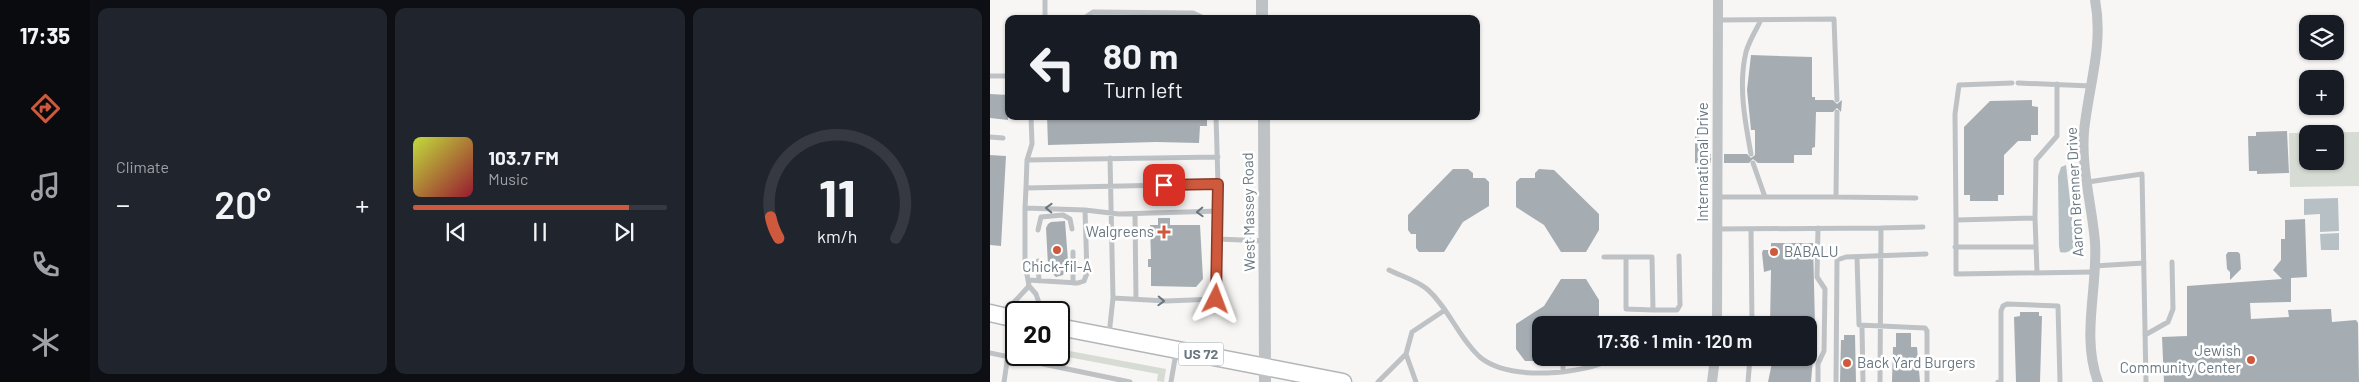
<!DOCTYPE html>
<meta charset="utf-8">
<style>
:root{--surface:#171b24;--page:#20242c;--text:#f1f3f6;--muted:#9ea1a6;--line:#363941;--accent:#ce593c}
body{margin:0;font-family:Barlow,sans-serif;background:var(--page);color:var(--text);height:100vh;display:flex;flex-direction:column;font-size:19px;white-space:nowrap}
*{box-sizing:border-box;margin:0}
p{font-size:16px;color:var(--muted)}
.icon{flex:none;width:28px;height:28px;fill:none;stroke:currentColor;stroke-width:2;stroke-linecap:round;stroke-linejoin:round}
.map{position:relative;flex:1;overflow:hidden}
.drawer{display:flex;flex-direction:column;gap:8px;padding:8px;background:#0d0f14;width:900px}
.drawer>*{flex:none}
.guide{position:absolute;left:15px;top:15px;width:475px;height:105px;border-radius:10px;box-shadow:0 1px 4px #0004;background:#171b24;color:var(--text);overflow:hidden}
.buttons{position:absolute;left:1309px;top:15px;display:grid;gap:10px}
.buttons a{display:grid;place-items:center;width:45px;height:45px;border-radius:10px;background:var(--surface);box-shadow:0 1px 4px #0004;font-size:25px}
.speed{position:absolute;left:15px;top:301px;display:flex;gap:10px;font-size:25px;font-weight:700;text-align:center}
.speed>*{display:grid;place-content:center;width:65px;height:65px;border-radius:50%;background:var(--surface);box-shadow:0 1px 4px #0004;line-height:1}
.speed .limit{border:2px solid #111;border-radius:8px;background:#fff;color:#111}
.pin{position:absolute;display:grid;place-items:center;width:42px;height:42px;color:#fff;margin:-21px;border-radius:10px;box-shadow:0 2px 8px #0006}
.me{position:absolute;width:55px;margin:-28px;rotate:3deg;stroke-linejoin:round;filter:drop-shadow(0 0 4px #0008)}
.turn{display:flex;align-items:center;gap:18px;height:105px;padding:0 15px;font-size:22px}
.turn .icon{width:65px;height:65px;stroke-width:2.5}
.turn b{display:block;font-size:35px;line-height:42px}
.big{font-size:38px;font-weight:600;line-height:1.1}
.drawer .card{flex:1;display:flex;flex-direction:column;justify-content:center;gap:8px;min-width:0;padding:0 18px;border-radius:10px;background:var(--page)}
.drawer .dial{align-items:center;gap:0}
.dial svg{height:130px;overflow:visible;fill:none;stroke:var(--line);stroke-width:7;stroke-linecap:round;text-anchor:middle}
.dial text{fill:var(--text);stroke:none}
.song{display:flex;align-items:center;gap:15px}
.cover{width:60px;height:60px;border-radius:8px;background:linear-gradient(135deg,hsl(70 70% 55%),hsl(350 70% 35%))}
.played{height:5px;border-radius:2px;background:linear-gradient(90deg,var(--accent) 85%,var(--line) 85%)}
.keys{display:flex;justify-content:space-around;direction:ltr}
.heat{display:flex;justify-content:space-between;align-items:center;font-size:28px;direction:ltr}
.drawer .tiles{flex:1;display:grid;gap:8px;grid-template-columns:repeat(3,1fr)}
.trip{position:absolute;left:542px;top:316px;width:285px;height:50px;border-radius:10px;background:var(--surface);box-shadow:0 1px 4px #0004;font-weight:600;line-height:50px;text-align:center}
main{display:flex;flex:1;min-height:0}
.tab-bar{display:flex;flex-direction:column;width:90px;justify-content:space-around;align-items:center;background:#090b0e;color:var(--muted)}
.tab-bar .icon{width:35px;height:35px}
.tab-bar .current{color:var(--accent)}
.tab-bar b{font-size:22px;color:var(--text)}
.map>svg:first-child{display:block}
.green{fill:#d6dbd4;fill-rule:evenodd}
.water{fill:#b7c1c5}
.building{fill:#a6adb2}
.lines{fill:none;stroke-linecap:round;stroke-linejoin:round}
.primary-casing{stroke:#b2b6b9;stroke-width:19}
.service{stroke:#bec2c5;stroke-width:5}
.minor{stroke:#bec2c5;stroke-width:10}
.tertiary{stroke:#bec2c5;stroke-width:12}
.primary{stroke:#fff;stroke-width:16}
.oneway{stroke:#697781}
.route-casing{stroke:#863a27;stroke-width:12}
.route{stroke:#ce593c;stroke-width:9}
.poi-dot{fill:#ce593c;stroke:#fff;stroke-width:2}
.labels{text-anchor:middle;stroke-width:5;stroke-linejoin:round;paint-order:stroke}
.shield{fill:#fff;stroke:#96a0a7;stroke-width:1}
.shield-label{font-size:14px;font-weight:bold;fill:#697781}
.street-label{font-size:15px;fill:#697781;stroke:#fff}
.poi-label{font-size:15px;fill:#697781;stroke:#fff;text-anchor:end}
</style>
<main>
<nav class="tab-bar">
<b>17:35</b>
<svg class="icon current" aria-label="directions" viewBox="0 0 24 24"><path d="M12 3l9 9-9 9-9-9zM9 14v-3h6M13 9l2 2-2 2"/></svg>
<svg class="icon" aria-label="music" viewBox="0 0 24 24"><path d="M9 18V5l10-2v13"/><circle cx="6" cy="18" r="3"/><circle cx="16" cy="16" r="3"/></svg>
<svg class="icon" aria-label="phone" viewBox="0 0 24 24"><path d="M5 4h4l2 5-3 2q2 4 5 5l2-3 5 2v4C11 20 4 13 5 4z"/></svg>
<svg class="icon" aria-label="climate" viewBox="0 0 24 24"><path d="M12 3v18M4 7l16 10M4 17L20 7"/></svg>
</nav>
<section class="drawer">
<div class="tiles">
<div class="card"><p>Climate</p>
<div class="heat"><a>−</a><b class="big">20°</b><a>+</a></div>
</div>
<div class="card">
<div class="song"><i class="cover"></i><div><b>103.7 FM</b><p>Music</p></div></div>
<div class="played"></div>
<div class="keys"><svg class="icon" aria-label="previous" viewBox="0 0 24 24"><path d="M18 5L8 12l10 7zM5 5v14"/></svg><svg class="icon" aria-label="pause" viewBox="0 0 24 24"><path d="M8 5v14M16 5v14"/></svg><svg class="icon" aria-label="next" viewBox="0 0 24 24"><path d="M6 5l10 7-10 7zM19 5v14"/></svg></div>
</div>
<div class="card dial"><svg viewBox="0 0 100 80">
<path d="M14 69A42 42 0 1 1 86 69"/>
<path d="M14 69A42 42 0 0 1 9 56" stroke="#ce593c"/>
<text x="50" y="56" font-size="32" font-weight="700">11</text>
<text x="50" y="72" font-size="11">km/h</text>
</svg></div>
</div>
</section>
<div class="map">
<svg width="1369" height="382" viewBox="0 0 1369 382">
<rect width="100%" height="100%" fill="#f7f6f4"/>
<path class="green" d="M1369 132V186L1300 187 1299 133ZM1318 134H1345V161H1318Z
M69 349 176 369 174 382 167 381 168 374 67 355Z"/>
<path class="water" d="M1076 165 1085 245C1081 251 1077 254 1070 252L1069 246 1068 176 1071 167Z
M1348 198 1349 231 1330 232V214L1314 215V199Z
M1349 233V250H1331L1330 234Z"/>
<path class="building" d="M761 55 822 57V97H825V100H843L847 104 852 100 851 112 847 108 843 112H826L825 147 822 148V155H804V163H768L763 159 759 163H734V154H757L761 158 765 155V130H761L757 90Z
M0 94 19 95 18 120 0 118Z
M1042 100V106L1048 107V135H1041V141H1028L1014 155V195H1008V201H980V195H974V127L1000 101Z
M57 116H217V126H210L209 143 166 142 58 145Z
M1297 131 1299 173 1267 174V171H1259L1258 136H1266V132Z
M708 134 713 154H721V163H705V135Z
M0 155 16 156 11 246 0 245Z
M463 169H478L483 173V178H495L499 182V206L473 222 454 252H429L426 248V234H421L418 230V215Z
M549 169 564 170 609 214V230L596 252H571L554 225 526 207V182L530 178H545V173Z
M168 218H180V225H210L213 279 206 287 161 286V267H158V259H161L160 225H168Z
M1315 219 1317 277 1301 278V302L1260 303 1261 319 1299 317 1298 310 1338 309H1341L1342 322 1366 320 1368 323 1369 382H1174L1172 337 1197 336V286L1292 279 1283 270 1291 260V239H1295V220Z
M75 221 78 261 73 275 66 277 60 271 58 265 56 228 58 224 61 222Z
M781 243H823L825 325H780L781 270 774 272 772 253 773 250H781Z
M1238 252H1248L1250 254 1251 269 1240 280V272L1237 269 1236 255Z
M571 279H596L609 300V316L601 325H551V361H535L526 349V324L554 306Z
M1030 312H1049V316H1052L1050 382H1026L1024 317 1030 316Z
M906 333H921V347H927L930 382H902L903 347H906Z
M854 335H865L866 382H850L851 340H854Z
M783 358H823L821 382H778Z"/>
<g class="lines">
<defs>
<path id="primary" d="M0 313 26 319
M69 327 353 382"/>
</defs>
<use href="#primary" class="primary-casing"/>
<path class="service" d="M55 19V0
M93 19 103 12 203 13 216 19
M728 20 844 19 847 100
M0 76H19
M1022 83 969 85 965 114 966 220 1045 218 1046 160 1067 136V84
M1028 83 1101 86
M41 116 42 144 37 160 36 188 228 184 226 116
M0 137 13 138
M761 154C755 121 748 85 756 52 759 41 766 30 771 20
M37 160 228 157
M763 163 775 197
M1098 182 1152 174 1156 382
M228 184 229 211
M727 197H846L847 112
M846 197 926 198
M35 208 36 188
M95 210 129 214 229 211 227 299 176 301 123 298
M145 214 146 299
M1045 218 1047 272
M966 220V274L1103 272
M828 228 827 277 835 289 834 351 828 364V382
M727 229 891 228
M761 229 762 325
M48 230 51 217 73 215 80 219 82 229
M228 239 275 241
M965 247H1046
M83 252V283
M614 257H662L663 310H687L690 305 689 256
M636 257V309L663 310
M867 257 869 325 935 328 937 331V382
M48 261 49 281
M1104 266 1154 263
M399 270C411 276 426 280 437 289 459 308 469 339 491 358 521 381 592 375 624 358
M39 286 46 294 52 312
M15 312 39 286 38 280 88 283 94 281 97 273 95 210 35 208V264L38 280
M872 327 873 382
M119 335 123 298 120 158
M1155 335 1178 322 1183 309 1182 262
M0 353 140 382
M416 354 422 332 455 310
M573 358V372
M14 382 23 321
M181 382 186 353
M388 382 416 354 426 382
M758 382 760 358
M846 382 847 260 856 257 936 254
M890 382 891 228 933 227
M1008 382 1011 381V311L1013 306 1017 304 1068 306 1070 382"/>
<path class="minor" d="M1105 0C1114 45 1098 88 1094 132 1091 168 1102 206 1105 242 1108 288 1091 336 1108 382
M727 325 728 0
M722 382 725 358"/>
<path class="tertiary" d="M272 0V19
M274 116 275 382"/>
<use href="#primary" class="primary"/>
</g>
<defs><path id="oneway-chevron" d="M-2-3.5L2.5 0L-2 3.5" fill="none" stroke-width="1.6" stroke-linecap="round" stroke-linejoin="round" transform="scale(1.25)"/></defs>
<g class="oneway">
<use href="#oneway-chevron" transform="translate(59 208) rotate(-178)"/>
<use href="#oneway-chevron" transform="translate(210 212) rotate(178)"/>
<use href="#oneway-chevron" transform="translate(171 301) rotate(2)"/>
</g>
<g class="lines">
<defs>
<path id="route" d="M174 185 228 184 226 299"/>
</defs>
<use href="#route" class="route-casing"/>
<use href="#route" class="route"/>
</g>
<g class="poi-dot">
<path d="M171.5 224.5h5v5h5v5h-5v5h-5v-5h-5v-5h5z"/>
<circle cx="67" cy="250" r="5"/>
<circle cx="784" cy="252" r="5"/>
<circle cx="1261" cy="360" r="5"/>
<circle cx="857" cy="363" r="5"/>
</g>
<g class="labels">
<rect class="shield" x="188.5" y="342.5" width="45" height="23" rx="4"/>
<g class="shield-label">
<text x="211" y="359">US 72</text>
</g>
<g class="street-label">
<text transform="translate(713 162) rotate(-90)" y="5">International Drive</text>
<text transform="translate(1085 192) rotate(-93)" y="5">Aaron Brenner Drive</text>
<text transform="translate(259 212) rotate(-91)" y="5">West Massey Road</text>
</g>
<g class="poi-label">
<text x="164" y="237">Walgreens</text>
<text x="794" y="257" text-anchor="start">BABALU</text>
<text x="67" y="272" text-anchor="middle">Chick-fil-A</text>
<text x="1251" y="356">Jewish<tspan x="1251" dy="17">Community Center</tspan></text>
<text x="867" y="368" text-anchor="start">Back Yard Burgers</text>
</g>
</g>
</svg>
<div class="buttons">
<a><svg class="icon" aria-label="layers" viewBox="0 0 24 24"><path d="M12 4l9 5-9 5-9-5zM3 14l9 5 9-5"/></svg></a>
<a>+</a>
<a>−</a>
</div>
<div class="speed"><div class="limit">20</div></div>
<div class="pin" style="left:174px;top:185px;background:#d93025"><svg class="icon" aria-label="arrive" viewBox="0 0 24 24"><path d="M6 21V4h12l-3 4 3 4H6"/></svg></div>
<svg class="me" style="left:226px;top:299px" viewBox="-20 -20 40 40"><path d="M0-17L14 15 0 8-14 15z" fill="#ce593c" stroke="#fff" stroke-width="4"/></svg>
<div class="trip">17:36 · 1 min · 120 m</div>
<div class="guide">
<div class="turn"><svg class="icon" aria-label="left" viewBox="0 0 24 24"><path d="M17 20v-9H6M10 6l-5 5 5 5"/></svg><div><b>80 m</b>Turn left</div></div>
</div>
</div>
</main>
